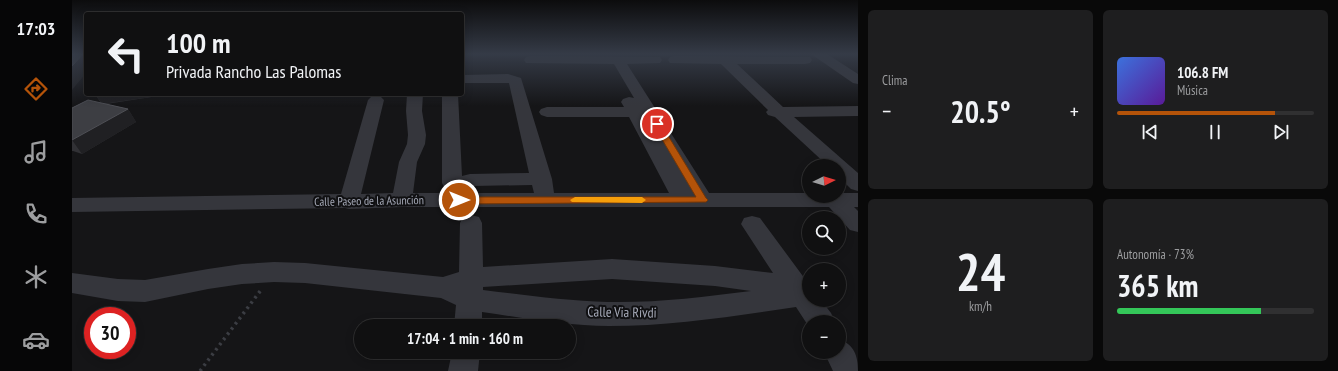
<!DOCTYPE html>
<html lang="es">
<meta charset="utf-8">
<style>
:root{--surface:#101011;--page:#1e1e1f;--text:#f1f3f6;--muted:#9c9d9f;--line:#303031;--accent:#b45309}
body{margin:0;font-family:"PT Sans Narrow",sans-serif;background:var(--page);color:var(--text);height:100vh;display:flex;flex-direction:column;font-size:15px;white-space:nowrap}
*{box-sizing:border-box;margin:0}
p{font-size:13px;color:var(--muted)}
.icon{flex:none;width:22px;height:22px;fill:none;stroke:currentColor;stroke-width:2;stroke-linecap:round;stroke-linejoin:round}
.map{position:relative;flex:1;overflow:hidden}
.panel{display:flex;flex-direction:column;gap:10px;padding:10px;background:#090909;width:480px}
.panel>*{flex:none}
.hud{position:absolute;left:12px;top:12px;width:380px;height:84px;border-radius:4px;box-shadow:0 2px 10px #0003,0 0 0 1px var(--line);background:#101011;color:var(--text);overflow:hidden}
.needle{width:26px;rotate:85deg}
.fabs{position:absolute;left:730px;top:159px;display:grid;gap:8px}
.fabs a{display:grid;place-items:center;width:44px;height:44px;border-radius:50%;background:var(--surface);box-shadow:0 2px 10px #0003,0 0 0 1px var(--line);font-size:20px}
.speed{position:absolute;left:12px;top:307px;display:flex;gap:8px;font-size:20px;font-weight:700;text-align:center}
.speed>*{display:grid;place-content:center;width:52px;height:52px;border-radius:50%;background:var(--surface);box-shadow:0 2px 10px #0003,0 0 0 1px var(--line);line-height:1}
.speed .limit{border:6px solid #d22;background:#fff;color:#111}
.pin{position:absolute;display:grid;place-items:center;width:34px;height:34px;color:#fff;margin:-17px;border:2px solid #fff;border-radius:50%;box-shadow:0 1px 4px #0007}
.me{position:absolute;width:44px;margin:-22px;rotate:90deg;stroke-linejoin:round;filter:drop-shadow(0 0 3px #0008)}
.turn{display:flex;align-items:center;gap:14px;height:84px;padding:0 16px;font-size:18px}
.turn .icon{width:52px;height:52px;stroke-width:2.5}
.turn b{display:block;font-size:28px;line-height:34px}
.big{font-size:30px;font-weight:700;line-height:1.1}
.panel .widget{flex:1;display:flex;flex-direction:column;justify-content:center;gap:6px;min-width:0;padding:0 14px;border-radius:6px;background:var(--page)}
.panel .dial{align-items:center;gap:0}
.dial b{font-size:52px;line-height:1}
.song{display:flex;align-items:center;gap:12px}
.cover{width:48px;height:48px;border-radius:6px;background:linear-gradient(135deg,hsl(220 70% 55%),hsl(270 70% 35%))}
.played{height:4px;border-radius:2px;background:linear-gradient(90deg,var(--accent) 80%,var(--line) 80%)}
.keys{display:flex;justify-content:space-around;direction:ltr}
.heat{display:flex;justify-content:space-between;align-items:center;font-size:22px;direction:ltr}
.charge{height:6px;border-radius:3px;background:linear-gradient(90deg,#34c759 73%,var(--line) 0)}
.panel .tiles{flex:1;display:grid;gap:10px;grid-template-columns:repeat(2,1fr)}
.trip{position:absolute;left:282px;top:319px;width:222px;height:40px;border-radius:20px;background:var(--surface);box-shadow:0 2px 10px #0003,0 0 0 1px var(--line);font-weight:700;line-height:40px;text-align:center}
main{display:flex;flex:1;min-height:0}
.menu{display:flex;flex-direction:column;width:72px;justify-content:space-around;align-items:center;background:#060607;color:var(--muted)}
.menu .icon{width:28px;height:28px}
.menu .selected{color:var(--accent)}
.menu b{font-size:18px;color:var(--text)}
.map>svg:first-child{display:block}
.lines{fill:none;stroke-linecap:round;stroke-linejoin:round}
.path{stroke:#3b3d43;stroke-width:3.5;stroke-dasharray:2.5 4;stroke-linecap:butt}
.minor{fill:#35363c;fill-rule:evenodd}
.wall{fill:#313135}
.shaded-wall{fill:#202023}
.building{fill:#3d3e43;stroke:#4e4f55}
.route{fill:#b45309;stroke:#753606}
.slow{fill:#f59e0b}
.labels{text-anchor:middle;stroke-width:4;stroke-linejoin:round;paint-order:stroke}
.street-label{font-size:12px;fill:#a6aab8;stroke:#101012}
.near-street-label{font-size:14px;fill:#a6aab8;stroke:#101012}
</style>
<main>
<nav class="menu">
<b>17:03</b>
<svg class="icon selected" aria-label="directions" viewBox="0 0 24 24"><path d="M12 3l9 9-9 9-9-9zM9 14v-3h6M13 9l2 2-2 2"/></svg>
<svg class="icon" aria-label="music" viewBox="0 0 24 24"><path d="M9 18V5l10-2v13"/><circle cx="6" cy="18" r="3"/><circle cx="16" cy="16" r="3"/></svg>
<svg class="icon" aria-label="phone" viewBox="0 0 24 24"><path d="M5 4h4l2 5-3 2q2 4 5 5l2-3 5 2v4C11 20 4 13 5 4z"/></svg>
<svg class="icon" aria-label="climate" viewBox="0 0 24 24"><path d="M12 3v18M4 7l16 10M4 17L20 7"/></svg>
<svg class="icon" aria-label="car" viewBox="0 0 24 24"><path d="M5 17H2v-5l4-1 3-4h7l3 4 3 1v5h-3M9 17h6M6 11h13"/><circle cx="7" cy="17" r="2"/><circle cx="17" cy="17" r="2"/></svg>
</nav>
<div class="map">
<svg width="786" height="371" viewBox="0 0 786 371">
<rect width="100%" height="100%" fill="#151517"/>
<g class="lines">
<path class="path" d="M128 371 189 290"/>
<path class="minor" d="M739 54H755L786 74V84L781 83Z
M459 56 588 57 590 60 588 63 555 64 637 193H737V196H767V193H786V207H782L786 211V232L778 230 757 207H330L277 209 273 208 0 212V198L269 194 296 100 299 97 304 95 309 97 312 100 289 194 321 193 327 162 335 144 336 135 334 111 335 94H351L350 111 354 135 353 144 345 162 341 193H375L370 183V94H386L390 176 398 174 457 173 437 83H390V75L436 74 449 78 480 179 482 193H597L557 117H475L469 115 467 112 469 109 475 107H552L549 102 551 99 557 97 562 98 542 64 454 63 452 60 454 57ZM460 185 462 193H396L397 189 401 186Z
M603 56 738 57 740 60 738 63 733 64H665L711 107 786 106V116L722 117 786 173V191L779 189 767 177V166H756L703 117 696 115 694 112 696 110 649 64 598 63 596 60 598 57Z
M399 215 407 217 410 223 411 267 540 259 643 266 701 273 669 224 672 218 680 216 688 218 733 279 735 280 737 284V300H749L759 313 763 322H737V327L724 307C661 316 600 326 537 326 495 326 452 318 410 312V326H382L384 305 369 298 233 283 202 282 170 284 136 289 73 302 46 301 0 293V273L46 279 73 280 136 269 170 264 202 262 233 263 371 277 387 272 388 223 391 217ZM540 279 643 286 679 291C631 297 584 303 536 302 494 301 452 295 411 290V287Z
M767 339C782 345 786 355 786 371H761L752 352H767Z
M380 352H408L406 371H376Z"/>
</g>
<path class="wall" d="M23 94H87L86 96 34 104 56 109 64 122 10 154 1 151H0V108L29 103Z"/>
<path class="shaded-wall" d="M11 54H14V73L0 90V66Z
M23 94H87L86 96 30 104Z
M56 109 64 122 10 154 0 140Z"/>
<path class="building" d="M0 54H11L0 66Z
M16 100 56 109 0 140V108Z"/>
<linearGradient id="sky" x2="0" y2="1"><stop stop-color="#0c0c0d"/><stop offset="0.51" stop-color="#353b47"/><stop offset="1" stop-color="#353b47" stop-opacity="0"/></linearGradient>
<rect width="786" height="106" fill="url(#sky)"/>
<path class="route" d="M585 122 589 124 634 198 636 200 634 202 387 204 382 200 387 197H624L581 124Z"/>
<path class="slow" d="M503 197H570L574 200 570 203 500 202 498 200Z"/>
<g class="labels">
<g class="street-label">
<text transform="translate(297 201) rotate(-1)" y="4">Calle Paseo de la Asunción</text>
</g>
<g class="near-street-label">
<text transform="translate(550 312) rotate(1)" y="5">Calle Via Rivdi</text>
</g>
</g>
</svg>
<div class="fabs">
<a><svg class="needle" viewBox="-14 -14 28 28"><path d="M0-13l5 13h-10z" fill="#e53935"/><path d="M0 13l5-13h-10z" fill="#9c9d9f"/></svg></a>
<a><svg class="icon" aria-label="search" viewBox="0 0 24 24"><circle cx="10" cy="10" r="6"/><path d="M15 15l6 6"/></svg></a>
<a>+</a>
<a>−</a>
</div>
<div class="speed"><div class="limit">30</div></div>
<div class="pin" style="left:585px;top:124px;background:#d93025"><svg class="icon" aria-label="arrive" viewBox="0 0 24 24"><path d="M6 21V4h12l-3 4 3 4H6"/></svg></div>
<svg class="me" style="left:387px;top:200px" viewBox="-20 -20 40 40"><circle r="17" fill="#b45309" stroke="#fff" stroke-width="3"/><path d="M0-11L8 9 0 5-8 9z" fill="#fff"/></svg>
<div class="trip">17:04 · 1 min · 160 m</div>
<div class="hud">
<div class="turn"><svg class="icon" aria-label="left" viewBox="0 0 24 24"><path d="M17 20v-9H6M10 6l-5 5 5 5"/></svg><div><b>100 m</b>Privada Rancho Las Palomas</div></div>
</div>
</div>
<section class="panel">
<div class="tiles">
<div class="widget"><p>Clima</p>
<div class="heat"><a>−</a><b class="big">20.5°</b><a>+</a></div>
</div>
<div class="widget">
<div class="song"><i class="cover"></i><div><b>106.8 FM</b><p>Música</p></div></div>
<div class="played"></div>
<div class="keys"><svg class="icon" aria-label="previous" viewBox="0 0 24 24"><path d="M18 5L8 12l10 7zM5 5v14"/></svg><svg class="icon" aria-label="pause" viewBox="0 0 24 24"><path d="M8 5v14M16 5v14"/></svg><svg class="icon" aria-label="next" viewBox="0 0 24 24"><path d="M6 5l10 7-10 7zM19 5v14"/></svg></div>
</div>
<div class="widget dial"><b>24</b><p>km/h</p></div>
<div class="widget"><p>Autonomía · 73%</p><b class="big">365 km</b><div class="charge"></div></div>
</div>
</section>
</main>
